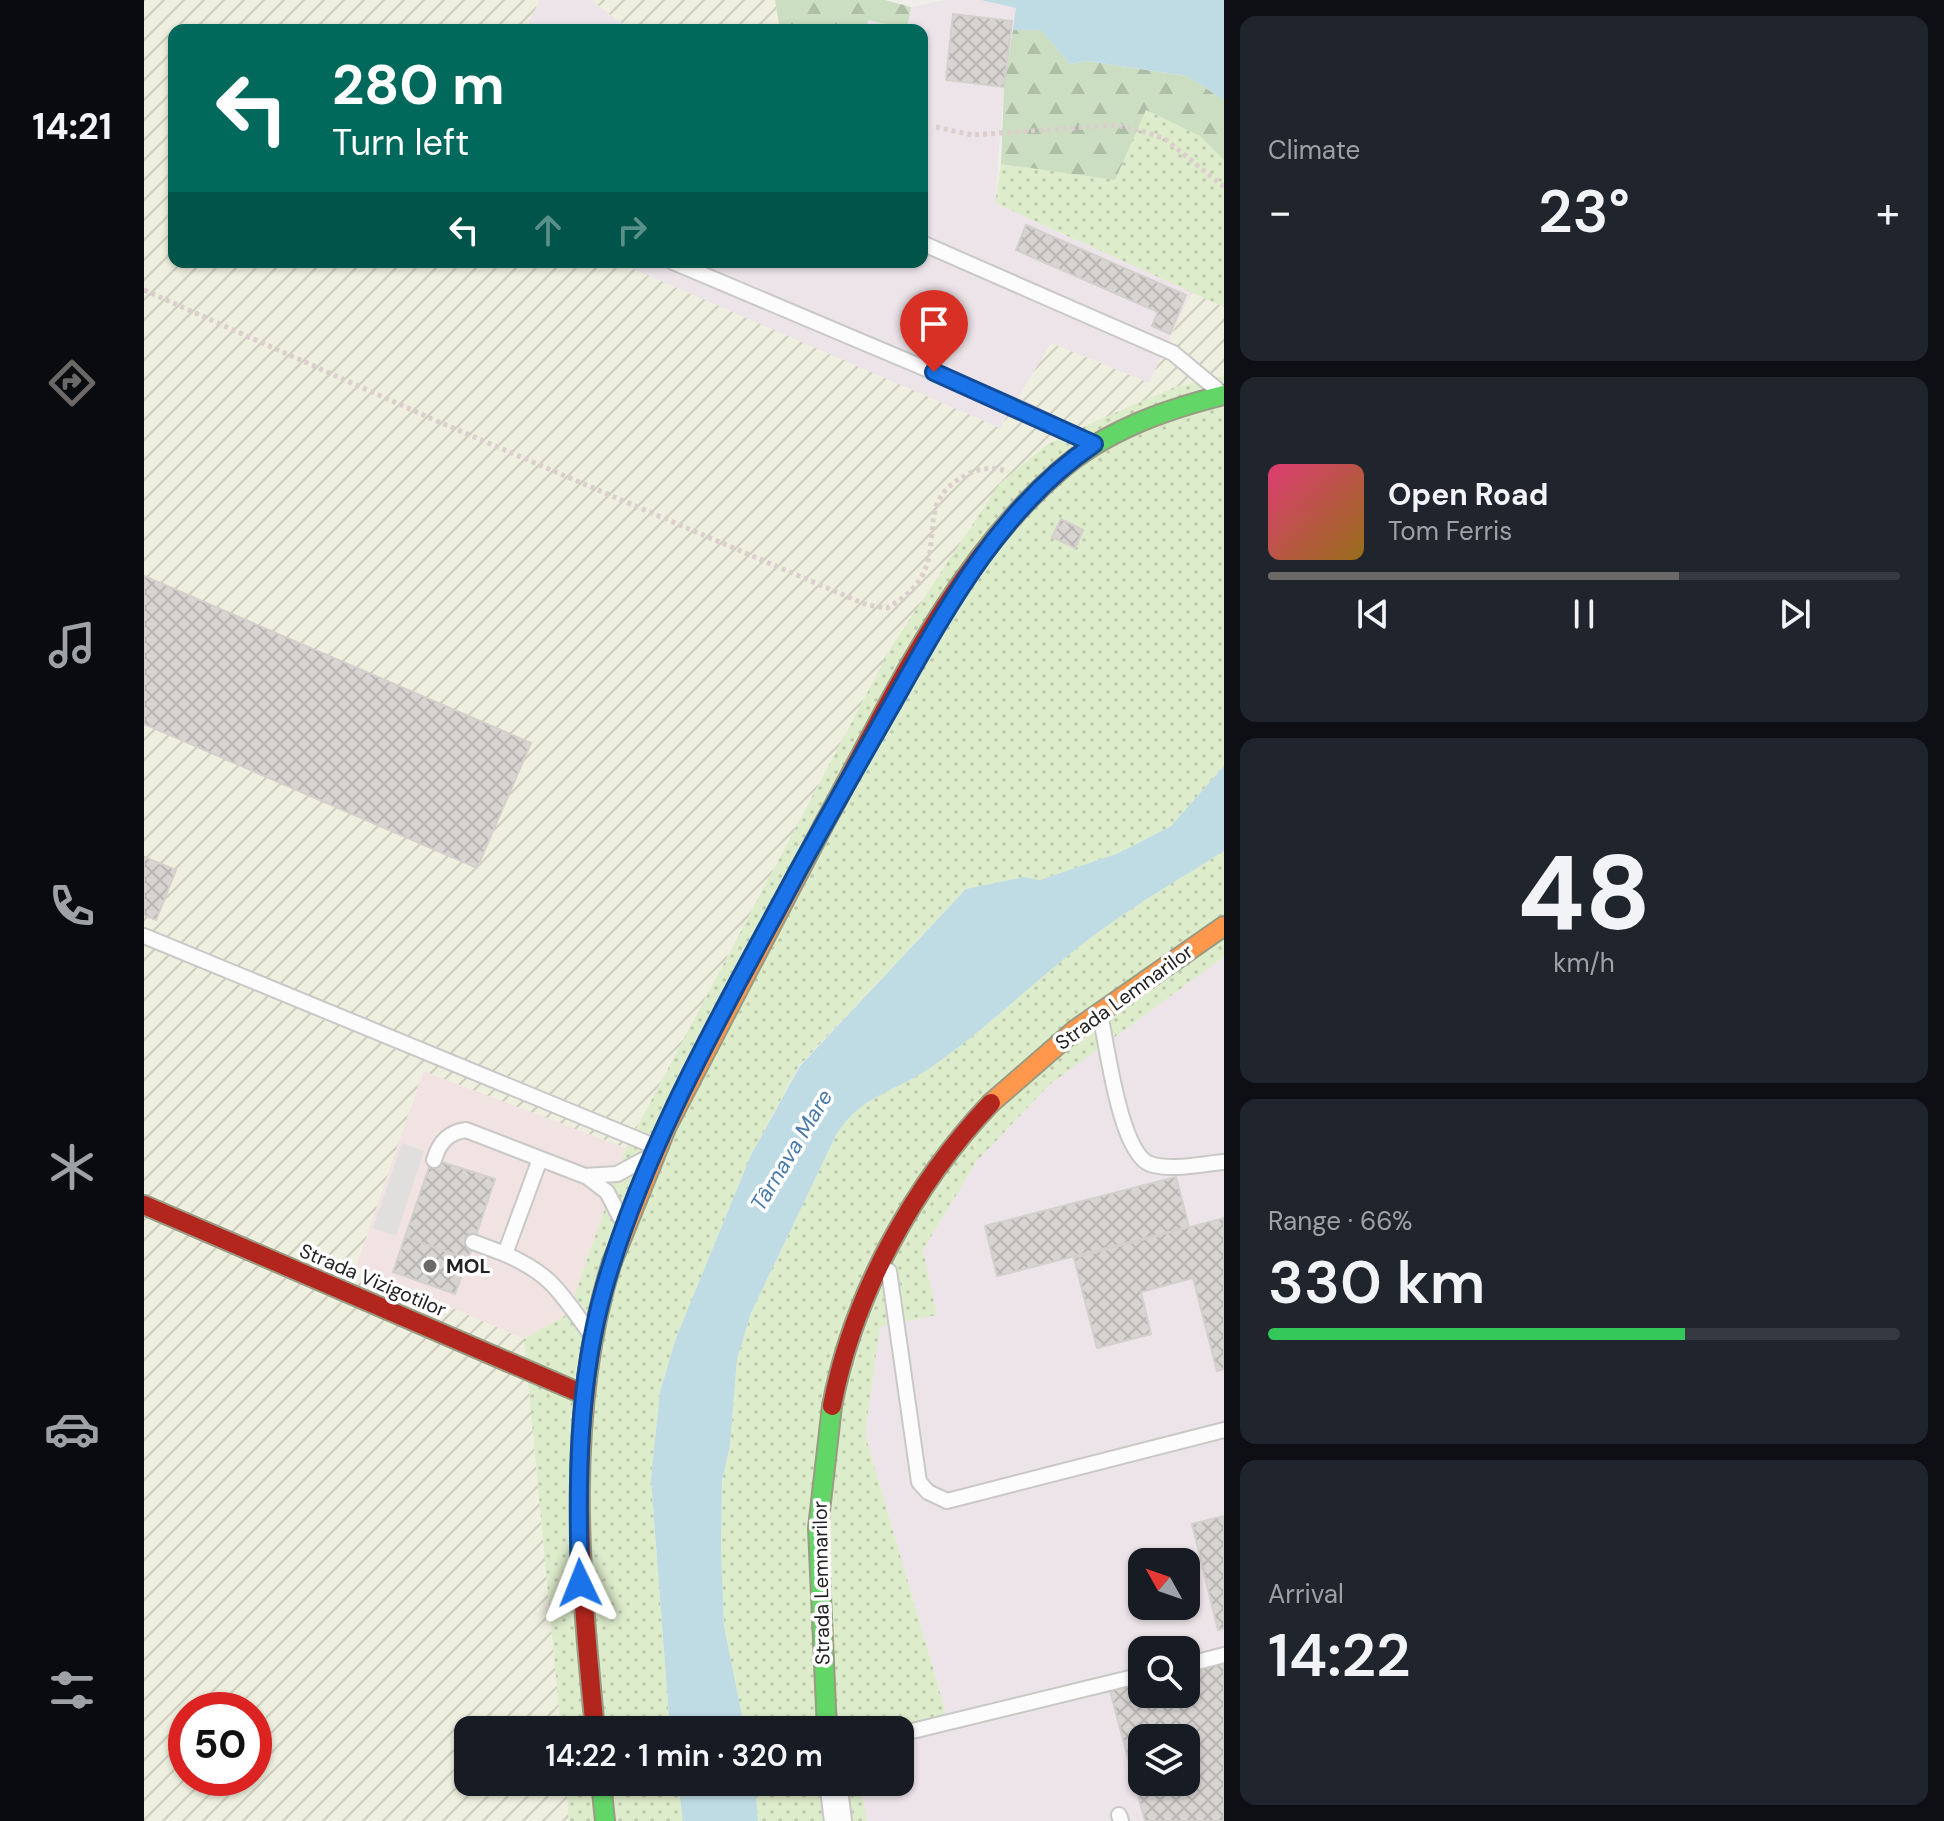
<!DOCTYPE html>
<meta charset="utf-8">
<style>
:root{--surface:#171b24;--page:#20242c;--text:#f1f3f6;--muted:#9ea1a6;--line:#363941;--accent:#6a6968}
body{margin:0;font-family:"DM Sans",sans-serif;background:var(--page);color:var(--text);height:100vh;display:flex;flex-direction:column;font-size:30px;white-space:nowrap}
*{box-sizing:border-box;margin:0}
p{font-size:26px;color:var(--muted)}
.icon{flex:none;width:44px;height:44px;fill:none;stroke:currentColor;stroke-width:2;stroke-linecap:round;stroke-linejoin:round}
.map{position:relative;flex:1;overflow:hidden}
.details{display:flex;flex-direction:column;gap:16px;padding:16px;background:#0d0f14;width:720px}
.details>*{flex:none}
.banner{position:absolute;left:24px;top:24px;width:760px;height:244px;border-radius:16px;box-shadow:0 2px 6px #0004;background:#00695c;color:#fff;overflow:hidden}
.needle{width:52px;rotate:310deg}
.tools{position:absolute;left:984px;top:1548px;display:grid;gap:16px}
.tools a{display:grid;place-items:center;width:72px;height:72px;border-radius:16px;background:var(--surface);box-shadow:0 2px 6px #0004;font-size:40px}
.speed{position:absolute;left:24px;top:1692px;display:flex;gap:16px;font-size:40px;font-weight:700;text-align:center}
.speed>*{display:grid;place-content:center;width:104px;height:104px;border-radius:50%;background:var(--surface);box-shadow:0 2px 6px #0004;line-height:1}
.speed .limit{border:12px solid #d22;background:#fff;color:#111}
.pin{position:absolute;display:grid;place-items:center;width:68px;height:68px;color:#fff;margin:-82px -34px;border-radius:50% 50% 50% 0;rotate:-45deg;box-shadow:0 0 8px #0007}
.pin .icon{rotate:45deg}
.me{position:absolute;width:88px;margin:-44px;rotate:358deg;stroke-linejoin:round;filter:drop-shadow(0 0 6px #0008)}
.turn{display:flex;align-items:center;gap:28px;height:168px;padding:0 32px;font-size:36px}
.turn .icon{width:104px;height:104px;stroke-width:2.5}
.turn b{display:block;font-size:56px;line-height:68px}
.lanes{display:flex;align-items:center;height:76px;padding:0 32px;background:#0003;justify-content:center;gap:40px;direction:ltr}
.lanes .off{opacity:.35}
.big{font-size:60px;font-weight:600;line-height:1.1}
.details .tile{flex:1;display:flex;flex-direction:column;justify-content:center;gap:12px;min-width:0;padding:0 28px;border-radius:16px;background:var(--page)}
.details .dial{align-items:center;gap:0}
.dial b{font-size:104px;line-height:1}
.song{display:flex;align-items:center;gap:24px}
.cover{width:96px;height:96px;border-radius:12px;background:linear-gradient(135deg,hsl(340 70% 55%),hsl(40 70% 35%))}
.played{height:8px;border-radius:4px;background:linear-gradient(90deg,var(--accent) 65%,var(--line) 65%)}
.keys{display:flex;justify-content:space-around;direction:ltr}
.heat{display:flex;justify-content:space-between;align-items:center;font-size:44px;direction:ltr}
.charge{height:12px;border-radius:6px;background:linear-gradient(90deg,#34c759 66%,var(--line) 0)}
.trip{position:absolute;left:310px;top:1716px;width:460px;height:80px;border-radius:16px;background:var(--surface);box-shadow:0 2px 6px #0004;font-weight:600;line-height:80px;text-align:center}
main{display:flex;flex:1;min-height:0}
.menu{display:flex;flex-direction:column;width:144px;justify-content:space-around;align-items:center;background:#090b0e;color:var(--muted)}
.menu .icon{width:56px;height:56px}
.menu .current{color:var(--accent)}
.menu b{font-size:36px;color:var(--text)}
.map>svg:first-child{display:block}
.commercial{fill:#f1e3e1}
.industrial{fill:#ede4e9;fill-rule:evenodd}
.farmland{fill:url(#farmland-furrows);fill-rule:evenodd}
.grass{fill:url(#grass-dots)}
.forest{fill:url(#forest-firs)}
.parking{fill:#e0dfde}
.water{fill:#bfdbe3}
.building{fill:url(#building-cross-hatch);stroke:#d3d0cc;stroke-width:2;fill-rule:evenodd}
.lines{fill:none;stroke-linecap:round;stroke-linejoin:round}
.lane-casing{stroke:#c9c8c7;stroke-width:18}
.street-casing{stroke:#c9c8c7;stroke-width:30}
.fast-casing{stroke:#999a82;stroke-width:22}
.slow-casing{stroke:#999a82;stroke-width:22}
.jam-casing{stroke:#999a82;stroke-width:22}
.path{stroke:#dccecd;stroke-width:5;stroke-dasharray:4 4;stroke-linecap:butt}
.lane{stroke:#fdfcfc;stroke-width:14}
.street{stroke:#fdfcfc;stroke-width:26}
.fast{stroke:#63d668;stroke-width:18}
.slow{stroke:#ff974d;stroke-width:18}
.jam{stroke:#b3261e;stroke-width:18}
.route-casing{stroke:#114b97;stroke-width:20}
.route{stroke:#1a73e8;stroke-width:14}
.poi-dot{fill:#6a6968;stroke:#fff;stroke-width:3}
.labels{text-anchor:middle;stroke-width:7;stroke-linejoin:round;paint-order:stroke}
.street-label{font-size:20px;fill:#222;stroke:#fff}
.poi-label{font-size:20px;font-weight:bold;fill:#222;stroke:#fff;text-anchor:start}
.water-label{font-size:22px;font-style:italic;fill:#4a7aab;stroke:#fff}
</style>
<main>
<nav class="menu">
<b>14:21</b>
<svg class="icon current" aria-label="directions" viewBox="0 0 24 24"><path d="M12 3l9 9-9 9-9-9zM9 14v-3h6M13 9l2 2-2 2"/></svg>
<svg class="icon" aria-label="music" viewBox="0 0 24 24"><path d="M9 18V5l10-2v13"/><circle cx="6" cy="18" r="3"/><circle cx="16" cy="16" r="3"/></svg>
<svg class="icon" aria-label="phone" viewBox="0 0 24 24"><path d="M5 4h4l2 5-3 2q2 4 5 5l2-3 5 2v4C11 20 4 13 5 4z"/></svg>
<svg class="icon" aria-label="climate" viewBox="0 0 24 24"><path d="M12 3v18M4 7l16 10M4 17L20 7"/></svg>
<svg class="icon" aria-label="car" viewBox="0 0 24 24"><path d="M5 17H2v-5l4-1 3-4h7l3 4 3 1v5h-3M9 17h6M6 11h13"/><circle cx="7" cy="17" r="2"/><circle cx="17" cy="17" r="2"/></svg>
<svg class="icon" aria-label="filters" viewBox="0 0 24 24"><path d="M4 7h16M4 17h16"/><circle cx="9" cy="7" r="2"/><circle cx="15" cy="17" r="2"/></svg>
</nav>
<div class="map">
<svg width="1080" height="1821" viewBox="0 0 1080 1821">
<defs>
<pattern id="farmland-furrows" width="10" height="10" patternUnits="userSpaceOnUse" patternTransform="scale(2)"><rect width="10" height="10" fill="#efefdf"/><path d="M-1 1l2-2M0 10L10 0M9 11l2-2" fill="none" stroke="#cdcdbf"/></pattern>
<pattern id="grass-dots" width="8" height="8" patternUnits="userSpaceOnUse" patternTransform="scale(2)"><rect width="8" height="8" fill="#ddeccb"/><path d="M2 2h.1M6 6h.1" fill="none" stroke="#bdcaae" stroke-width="1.8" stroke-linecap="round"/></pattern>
<pattern id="forest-firs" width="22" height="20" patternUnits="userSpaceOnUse" patternTransform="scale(2)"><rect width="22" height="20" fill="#cbdec1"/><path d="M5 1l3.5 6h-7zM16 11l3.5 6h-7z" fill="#aebea6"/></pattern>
<pattern id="building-cross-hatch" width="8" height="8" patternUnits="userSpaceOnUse" patternTransform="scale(2)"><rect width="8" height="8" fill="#d7d4d2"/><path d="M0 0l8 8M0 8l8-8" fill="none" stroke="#b8b6b4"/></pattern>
</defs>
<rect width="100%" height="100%" fill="#f0eeeb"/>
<path class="commercial" d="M280 1070 482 1148 424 1315 380 1339 211 1267Z"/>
<path class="industrial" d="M396 0H447L487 30H380Z
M801 0H837L873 8 860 87 851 203 1048 292 1005 383 856 429 473 262H778V30H722L724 20 763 29 767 7Z
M1080 957V1821H723L716 1782H756V1734L805 1722 721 1434 736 1327 793 1315 779 1250 833 1161 905 1085ZM998 1562H1042V1606H998ZM998 1650H1042V1694H998ZM998 1738H1042V1782H998Z"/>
<path class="farmland" d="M0 0H396L380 30H30V262H473L856 428 907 343 1005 383 1048 292 1080 307V376L1031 387 904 444 748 646 482 1148 279 1071 212 1267 380 1339 417 1730H324V1782H422L425 1821H0ZM42 1710H110V1778H42Z
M447 0H631L636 30H487Z"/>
<path class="grass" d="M1002 110 1056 136 1080 160V307L851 203 857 164 971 179Z
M1080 376V766L1027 826 975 853 896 880 880 877 822 889 655 1066 607 1155 532 1338 516 1392 507 1479 526 1730H417L380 1339 424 1314 482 1148 748 646 856 483 904 444 950 422 1031 387Z
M1080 851V957L905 1085 833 1161 779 1250 793 1315 736 1327 721 1434 805 1723 756 1730H601L580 1626 577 1550 578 1481 586 1445 593 1359 607 1313 692 1135C719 1093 751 1093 789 1066 848 1025 898 973 956 931 995 902 1039 877 1080 851Z
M422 1782H534L539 1821H425Z
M611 1782H716L723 1821H614Z"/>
<path class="forest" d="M631 0H741L767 7 763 29 724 20 722 30H636Z
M869 30H897L926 64 943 61 1043 76 1080 100V160L1056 136 1002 110 971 180 857 164 860 87Z"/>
<path class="parking" d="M258 1143 280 1151 252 1236 229 1228Z"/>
<path class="water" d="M837 0H1080V100L1043 76 943 61 926 64 897 30H869L872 8Z
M1080 766V851C1039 877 995 902 956 931 898 973 848 1025 789 1066 751 1093 719 1093 692 1135L607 1313 593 1359 586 1445 578 1481 577 1550 580 1626 601 1730H526L507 1479 516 1392 532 1338 607 1155 656 1066 822 889 880 877 896 880 975 853 1027 826Z
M534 1782H611L614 1821H539Z"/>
<path class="building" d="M809 14 868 21 860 87 802 80Z
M882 225 1042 295 1026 334 1008 326 1014 312 872 250Z
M917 519 939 530 931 548 908 537Z
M0 576 387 743 333 868 0 724Z
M0 857 32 870 12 920 0 915Z
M288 1159 351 1179 324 1259 261 1237Z
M1032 1177 1045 1227 853 1276 841 1226Z
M1080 1218V1369L1073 1371 1049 1278 997 1292 1007 1334 953 1348 930 1258Z
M261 1237 324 1259 311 1294 249 1272Z
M1080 1516V1628L1074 1630 1048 1524Z
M1080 1660V1821H1001L966 1691 998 1682V1694H1042V1670ZM998 1738H1042V1782H998Z"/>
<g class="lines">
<defs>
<path id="lane" d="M780 244 1029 353 1076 392
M529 262 877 409 946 442
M0 936 510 1146
M956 1014C963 1045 976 1153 1006 1164 1028 1171 1057 1164 1080 1162
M396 1159 361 1254C407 1274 416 1292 445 1332
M290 1160C295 1143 304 1132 322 1130L441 1176 473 1174 499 1160
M442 1176 463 1192 476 1217
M329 1242 361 1254
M745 1271 775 1482 784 1492 803 1501 1080 1430
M1042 1665 1080 1655
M756 1734 998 1675
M975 1815 977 1821"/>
<path id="street" d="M689 1782 694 1821"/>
<path id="fast" d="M913 473C960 431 1020 410 1080 395
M683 1730 674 1528 688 1406
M457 1782 461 1821"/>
<path id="slow" d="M847 1103 931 1030 1080 926
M468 1262 523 1126 679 826"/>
<path id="jam" d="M679 826C746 704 807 566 913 473
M0 1205 441 1395
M688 1406C709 1295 770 1184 847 1103
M451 1730C436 1574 420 1414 468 1262"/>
</defs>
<use href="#lane" class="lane-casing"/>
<use href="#street" class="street-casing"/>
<use href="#fast" class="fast-casing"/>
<use href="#slow" class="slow-casing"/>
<use href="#jam" class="jam-casing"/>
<path class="path" d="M792 127 828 135 971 125 999 131 1021 139 1080 187
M0 290 295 422 723 605 743 608C758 599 771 590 779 574 798 535 773 501 822 475 835 468 850 466 864 472"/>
<use href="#lane" class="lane"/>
<use href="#street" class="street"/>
<use href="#fast" class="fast"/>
<use href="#slow" class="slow"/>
<use href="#jam" class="jam"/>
</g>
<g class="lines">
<defs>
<path id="route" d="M436 1583C433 1485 433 1384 460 1289 502 1141 583 1004 655 869 686 813 718 757 750 701 803 607 858 506 950 444L790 372"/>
</defs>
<use href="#route" class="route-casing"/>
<use href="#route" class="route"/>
</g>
<circle class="poi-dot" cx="286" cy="1266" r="8"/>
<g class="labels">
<g class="street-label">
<text transform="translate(980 997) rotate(-36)" y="7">Strada Lemnarilor</text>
<text transform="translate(229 1280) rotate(23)" y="7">Strada Vizigotilor</text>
<text transform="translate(677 1583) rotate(-91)" y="7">Strada Lemnarilor</text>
</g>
<g class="poi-label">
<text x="302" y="1273">MOL</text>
</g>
<g class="water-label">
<text transform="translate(647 1150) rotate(-59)" y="8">Târnava Mare</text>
</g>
</g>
</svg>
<div class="tools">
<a><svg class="needle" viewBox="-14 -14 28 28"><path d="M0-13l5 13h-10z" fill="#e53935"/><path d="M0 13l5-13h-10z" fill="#9ea1a6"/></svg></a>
<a><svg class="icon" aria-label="search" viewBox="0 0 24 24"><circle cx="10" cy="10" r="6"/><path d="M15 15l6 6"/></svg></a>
<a><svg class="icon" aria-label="layers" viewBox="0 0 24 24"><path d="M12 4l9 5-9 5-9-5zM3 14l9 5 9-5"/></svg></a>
</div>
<div class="speed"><div class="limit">50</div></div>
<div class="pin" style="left:790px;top:372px;background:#d93025"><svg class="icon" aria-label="arrive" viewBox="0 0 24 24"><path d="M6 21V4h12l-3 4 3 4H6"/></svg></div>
<svg class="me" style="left:436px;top:1583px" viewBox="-20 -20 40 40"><path d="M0-17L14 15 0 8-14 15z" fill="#1a73e8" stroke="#fff" stroke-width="4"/></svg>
<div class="trip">14:22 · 1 min · 320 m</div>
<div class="banner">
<div class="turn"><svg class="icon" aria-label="left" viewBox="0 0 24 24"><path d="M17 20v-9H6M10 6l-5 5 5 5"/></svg><div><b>280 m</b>Turn left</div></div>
<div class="lanes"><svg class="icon" aria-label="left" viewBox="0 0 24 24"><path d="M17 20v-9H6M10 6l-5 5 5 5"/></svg><svg class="icon off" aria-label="ahead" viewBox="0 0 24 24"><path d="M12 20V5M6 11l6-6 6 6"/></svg><svg class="icon off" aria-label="right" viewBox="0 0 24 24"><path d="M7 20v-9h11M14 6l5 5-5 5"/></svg></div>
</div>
</div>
<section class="details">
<div class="tile"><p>Climate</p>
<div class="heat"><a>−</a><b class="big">23°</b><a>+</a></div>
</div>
<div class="tile">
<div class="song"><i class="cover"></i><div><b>Open Road</b><p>Tom Ferris</p></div></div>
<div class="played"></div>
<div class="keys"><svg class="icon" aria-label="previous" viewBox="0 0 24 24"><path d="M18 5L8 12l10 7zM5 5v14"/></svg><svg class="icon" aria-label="pause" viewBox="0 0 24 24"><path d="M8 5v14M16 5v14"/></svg><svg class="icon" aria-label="next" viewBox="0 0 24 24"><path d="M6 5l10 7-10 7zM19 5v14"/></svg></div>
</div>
<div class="tile dial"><b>48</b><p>km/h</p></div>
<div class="tile"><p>Range · 66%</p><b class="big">330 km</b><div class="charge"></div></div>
<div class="tile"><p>Arrival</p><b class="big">14:22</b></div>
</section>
</main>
